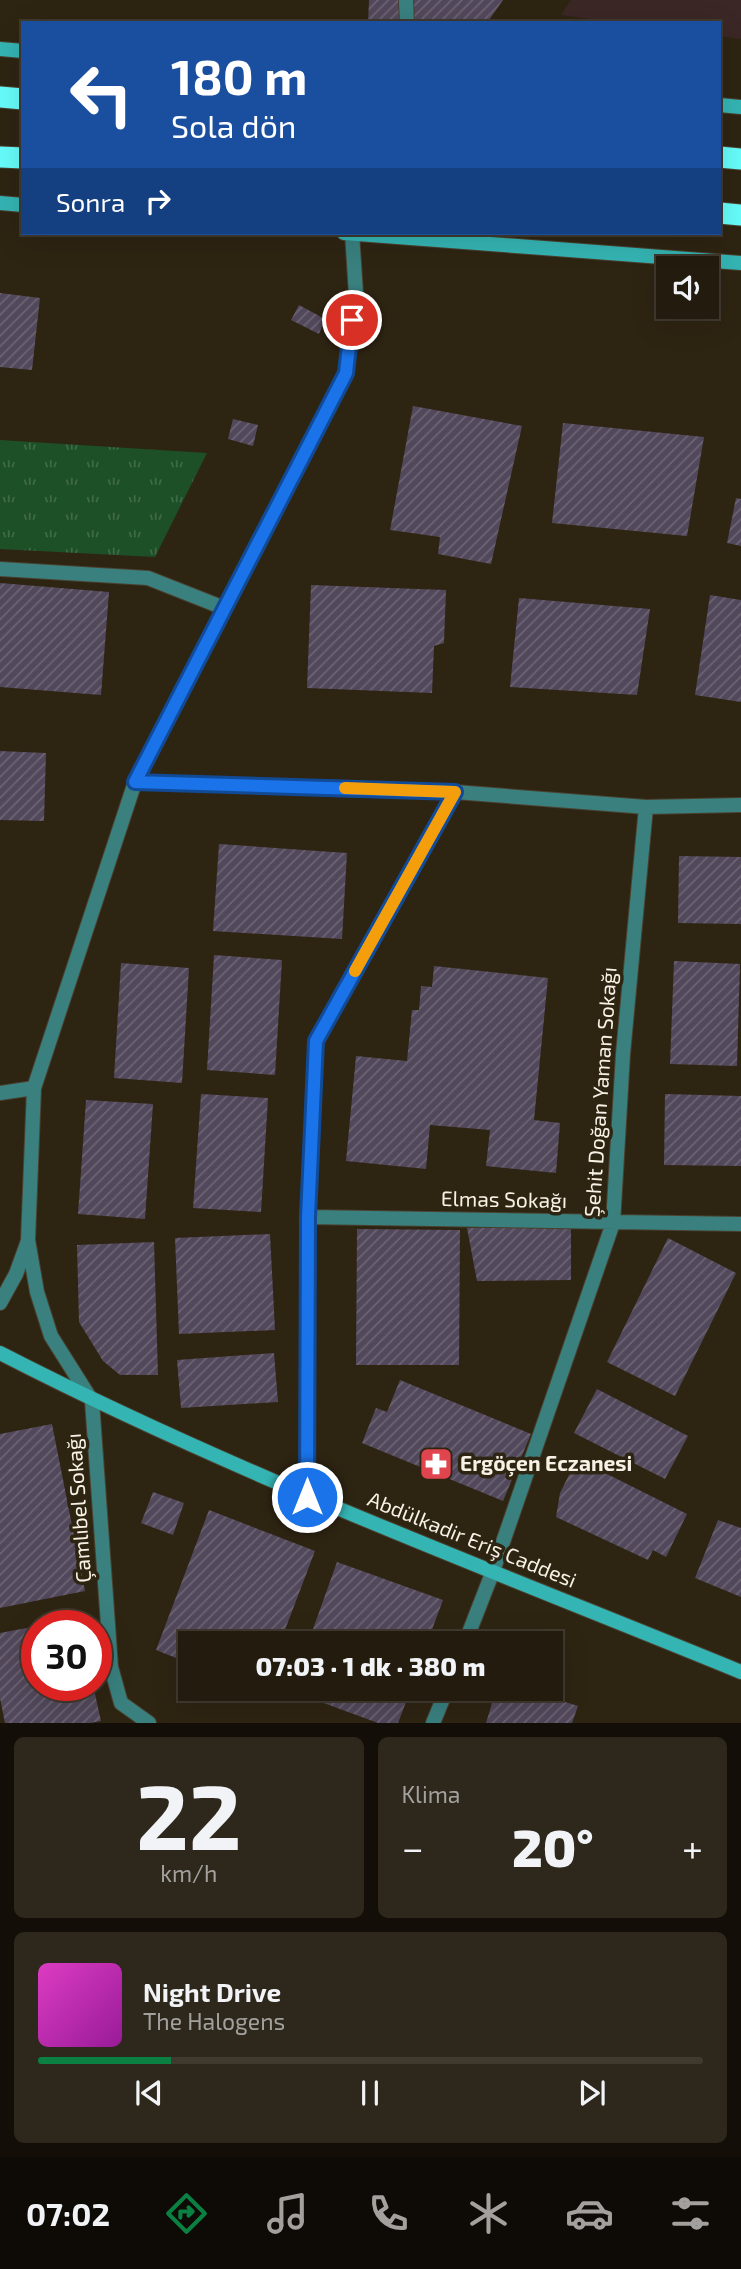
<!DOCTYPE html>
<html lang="tr">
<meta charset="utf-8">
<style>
:root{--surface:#221b0e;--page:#2e281c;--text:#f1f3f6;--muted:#a2a19e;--line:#3f392e;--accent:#0b8043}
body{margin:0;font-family:"Exo 2",sans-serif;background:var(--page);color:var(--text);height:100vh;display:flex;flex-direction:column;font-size:26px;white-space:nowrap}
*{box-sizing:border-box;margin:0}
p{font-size:23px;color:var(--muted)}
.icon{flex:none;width:38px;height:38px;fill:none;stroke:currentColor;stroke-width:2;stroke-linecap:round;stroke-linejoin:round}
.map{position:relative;height:1723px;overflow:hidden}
.panel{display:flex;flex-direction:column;gap:14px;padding:14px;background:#130f08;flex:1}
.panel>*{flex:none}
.top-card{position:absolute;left:21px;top:21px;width:700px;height:214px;border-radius:0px;box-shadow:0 7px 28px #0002,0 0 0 2px var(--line);background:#1a4fa0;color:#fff;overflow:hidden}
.controls{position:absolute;left:656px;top:256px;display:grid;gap:14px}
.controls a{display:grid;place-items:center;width:63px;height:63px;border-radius:0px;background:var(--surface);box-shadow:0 7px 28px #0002,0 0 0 2px var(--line);font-size:35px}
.speed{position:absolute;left:21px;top:1610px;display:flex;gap:14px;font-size:35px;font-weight:700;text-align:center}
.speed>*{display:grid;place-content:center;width:91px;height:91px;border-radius:50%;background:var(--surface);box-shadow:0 7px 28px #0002,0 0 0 2px var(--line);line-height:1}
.speed .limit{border:10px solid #d22;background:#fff;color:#111}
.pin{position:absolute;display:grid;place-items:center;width:60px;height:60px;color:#fff;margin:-30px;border:4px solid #fff;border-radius:50%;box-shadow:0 2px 7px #0007}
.me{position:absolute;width:77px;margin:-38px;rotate:0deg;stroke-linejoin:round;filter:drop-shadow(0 0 5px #0008)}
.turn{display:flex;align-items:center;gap:24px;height:147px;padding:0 35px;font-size:32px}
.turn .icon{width:91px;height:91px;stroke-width:2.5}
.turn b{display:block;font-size:49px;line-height:60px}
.then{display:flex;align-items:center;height:66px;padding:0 35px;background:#0003;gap:14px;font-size:26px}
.big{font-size:52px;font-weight:800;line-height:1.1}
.panel .card{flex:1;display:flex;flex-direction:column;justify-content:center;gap:10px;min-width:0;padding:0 24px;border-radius:10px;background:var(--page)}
.panel .dial{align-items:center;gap:0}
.dial b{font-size:91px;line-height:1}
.song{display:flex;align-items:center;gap:21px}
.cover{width:84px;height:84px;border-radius:10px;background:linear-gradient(135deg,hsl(310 70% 55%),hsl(300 70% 35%))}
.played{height:7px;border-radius:4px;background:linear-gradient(90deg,var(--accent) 20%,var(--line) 20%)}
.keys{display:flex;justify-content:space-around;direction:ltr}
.heat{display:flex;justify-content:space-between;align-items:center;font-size:38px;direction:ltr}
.panel .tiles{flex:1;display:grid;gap:14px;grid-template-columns:1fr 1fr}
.card:last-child{grid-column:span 2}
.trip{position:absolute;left:178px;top:1631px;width:385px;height:70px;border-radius:0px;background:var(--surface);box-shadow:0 7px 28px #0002,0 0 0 2px var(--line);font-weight:800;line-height:70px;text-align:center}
.tab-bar{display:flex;height:112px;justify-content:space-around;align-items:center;background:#0e0b06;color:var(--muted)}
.tab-bar .icon{width:49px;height:49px}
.tab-bar .current{color:var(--accent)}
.tab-bar b{font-size:32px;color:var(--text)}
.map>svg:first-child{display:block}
.education{fill:#3b2725}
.park{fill:url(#park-tufts)}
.building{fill:url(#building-hatch)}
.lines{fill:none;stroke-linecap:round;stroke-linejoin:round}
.street-casing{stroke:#4a4130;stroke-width:16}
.secondary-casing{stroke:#4a4130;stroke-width:16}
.highway-casing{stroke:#4a4130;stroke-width:23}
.street{stroke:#39807f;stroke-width:14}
.secondary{stroke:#34b4b3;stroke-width:14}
.highway{stroke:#66fbf9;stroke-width:21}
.route-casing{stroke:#114b97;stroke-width:18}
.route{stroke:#1a73e8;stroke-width:12}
.slow{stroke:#f59e0b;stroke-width:12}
.labels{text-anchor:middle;stroke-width:7;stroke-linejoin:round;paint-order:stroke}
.street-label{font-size:21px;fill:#f8f2e6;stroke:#2e2412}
.poi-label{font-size:21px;font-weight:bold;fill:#f8f2e6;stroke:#2e2412;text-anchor:start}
</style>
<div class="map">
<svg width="741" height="1723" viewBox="0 0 741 1723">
<defs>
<pattern id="park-tufts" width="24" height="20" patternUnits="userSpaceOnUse" patternTransform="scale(1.75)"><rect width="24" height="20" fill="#1d5026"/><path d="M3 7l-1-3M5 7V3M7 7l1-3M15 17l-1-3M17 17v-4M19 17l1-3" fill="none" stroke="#3f6a46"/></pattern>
<pattern id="building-hatch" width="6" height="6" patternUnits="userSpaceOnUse" patternTransform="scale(1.75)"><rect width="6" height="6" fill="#52485b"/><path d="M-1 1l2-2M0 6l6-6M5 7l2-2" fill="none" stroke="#6c6373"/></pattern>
</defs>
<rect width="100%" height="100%" fill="#2e2412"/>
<path class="education" d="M571 0H741V39L719 36V23H620L561 15Z"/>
<path class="park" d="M0 440 207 453 155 557 0 549Z"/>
<path class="building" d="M369 0H503L487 23H368Z
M0 293 40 298 32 370 0 367Z
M299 305 325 319 319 334 291 320Z
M413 406 522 426 491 564 438 554 440 537 390 530Z
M233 419 258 425 253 446 228 439Z
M563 423 704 437 687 536 552 523Z
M736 498 741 499V546L727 543Z
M0 583 109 592 101 695 0 687Z
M311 585 446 590 444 643 434 646 432 693 307 688Z
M710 595 741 600V702L695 695Z
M519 598 650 609 637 695 510 687Z
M0 751 46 753 44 821 0 820Z
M219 844 347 853 342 939 213 931Z
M679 856 741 857V924L678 923Z
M214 955 282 960 275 1075 207 1070Z
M674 961 740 964 737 1066 670 1064Z
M121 963 189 968 182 1083 114 1078Z
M434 966 548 978 534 1120 560 1123 556 1173 486 1166 490 1130 430 1125 426 1169 346 1161 356 1056 407 1061 412 1010H419L421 986 432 987Z
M201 1094 268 1098 261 1212 193 1208Z
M665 1094 741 1096V1166L664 1165Z
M86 1100 153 1104 145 1219 78 1214Z
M571 1226V1280L477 1281 467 1228Z
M357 1229 460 1230 459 1365H356Z
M270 1234 275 1330 179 1334 175 1238Z
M668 1238 736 1273 675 1396 607 1362Z
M154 1242 158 1375H120L103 1361 79 1322 77 1245Z
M274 1353 278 1402 181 1408 177 1360Z
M400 1380 531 1434 503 1501 362 1443 376 1408 387 1412Z
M597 1389 688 1436 665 1479 574 1433Z
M52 1424 85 1591 0 1608V1434Z
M577 1459 687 1514 666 1557 653 1550 648 1560 556 1517 560 1493Z
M153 1492 184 1503 173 1535 141 1523Z
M209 1510 315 1551 280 1643H191V1664L156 1650Z
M718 1520 741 1528V1597L695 1578Z
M337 1562 443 1600 427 1643H308Z
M80 1617 82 1626H42V1624Z
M37 1626V1685H93L101 1721 90 1723H5L0 1698V1633Z
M292 1689H411L398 1723H378L291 1691Z
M530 1691 578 1706 572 1723H486L495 1693 526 1703Z"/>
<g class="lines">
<defs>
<path id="street" d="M406 0 407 23
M0 569 148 578 224 608
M135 782 455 792 646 807 741 805
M0 1093 34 1088
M308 1217 741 1224
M0 1303 16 1274 28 1241
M307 1497 308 1217 316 1041 455 792
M465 1643 493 1571 613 1223 623 1054 646 807
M149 1723 121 1703 111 1667 92 1401 51 1336 37 1292 28 1240 34 1088 135 782 346 373 356 294 352 233
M433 1723 447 1689"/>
<path id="secondary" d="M0 49 23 51
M719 105 741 107
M0 203 23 205
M344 233 741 263
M0 1353C239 1476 492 1570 741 1672"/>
<path id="highway" d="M0 97 23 99
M0 157 23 158
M719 157 741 159
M719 213 741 215"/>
</defs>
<use href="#street" class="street-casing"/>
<use href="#secondary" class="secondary-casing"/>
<use href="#highway" class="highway-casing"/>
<use href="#street" class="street"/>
<use href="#secondary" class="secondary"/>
<use href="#highway" class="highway"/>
</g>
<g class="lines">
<defs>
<path id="route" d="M307 1497 308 1217 316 1041 455 792 135 782 346 373 352 320"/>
</defs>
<use href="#route" class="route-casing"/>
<use href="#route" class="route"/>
<path class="slow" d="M345 788 455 792 355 971"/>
</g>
<defs>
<symbol id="pharmacy-square" viewBox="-11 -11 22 22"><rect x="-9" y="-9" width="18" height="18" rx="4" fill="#e0444e" stroke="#2e2412"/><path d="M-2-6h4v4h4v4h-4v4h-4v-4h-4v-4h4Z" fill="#fff"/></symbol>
</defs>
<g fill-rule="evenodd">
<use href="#pharmacy-square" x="417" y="1445" width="38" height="38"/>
</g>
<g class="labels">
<g class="street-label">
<text transform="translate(601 1092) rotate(-86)" y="7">Şehit Doğan Yaman Sokağı</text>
<text transform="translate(504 1200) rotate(1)" y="7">Elmas Sokağı</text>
<text transform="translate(79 1508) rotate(-94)" y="7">Çamlıbel Sokağı</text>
<text transform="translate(472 1540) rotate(22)" y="7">Abdülkadir Eriş Caddesi</text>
</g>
<g class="poi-label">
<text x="460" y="1471">Ergöçen Eczanesi</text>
</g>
</g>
</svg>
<div class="controls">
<a><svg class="icon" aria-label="sound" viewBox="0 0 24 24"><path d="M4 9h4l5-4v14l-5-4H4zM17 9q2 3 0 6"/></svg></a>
</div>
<div class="speed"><div class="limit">30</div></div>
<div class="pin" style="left:352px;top:320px;background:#d93025"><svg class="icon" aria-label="arrive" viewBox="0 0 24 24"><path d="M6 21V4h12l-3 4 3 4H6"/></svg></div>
<svg class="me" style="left:307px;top:1497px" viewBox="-20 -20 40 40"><circle r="17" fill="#1a73e8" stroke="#fff" stroke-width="3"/><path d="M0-11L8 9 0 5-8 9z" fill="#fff"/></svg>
<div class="trip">07:03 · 1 dk · 380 m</div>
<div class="top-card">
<div class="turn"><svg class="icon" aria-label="left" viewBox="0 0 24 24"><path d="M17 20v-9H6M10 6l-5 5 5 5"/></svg><div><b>180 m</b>Sola dön</div></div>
<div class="then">Sonra<svg class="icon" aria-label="right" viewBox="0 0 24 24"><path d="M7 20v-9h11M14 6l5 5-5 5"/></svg></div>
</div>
</div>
<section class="panel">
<div class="tiles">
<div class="card dial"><b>22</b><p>km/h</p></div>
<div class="card"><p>Klima</p>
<div class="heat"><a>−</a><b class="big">20°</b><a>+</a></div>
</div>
<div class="card">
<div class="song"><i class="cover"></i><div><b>Night Drive</b><p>The Halogens</p></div></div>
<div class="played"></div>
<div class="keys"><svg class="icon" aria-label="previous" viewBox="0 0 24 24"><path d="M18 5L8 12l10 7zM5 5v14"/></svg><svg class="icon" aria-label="pause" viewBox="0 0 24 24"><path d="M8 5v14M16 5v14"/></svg><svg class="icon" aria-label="next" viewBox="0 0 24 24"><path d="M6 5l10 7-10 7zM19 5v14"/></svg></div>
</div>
</div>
</section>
<nav class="tab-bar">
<b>07:02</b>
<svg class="icon current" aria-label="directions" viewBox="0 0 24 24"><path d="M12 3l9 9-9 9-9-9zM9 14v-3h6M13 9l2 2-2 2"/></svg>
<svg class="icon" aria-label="music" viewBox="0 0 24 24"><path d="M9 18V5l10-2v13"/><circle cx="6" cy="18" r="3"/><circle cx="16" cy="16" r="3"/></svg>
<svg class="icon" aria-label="phone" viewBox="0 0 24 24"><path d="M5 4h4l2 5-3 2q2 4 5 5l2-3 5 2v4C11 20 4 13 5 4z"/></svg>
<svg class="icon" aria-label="climate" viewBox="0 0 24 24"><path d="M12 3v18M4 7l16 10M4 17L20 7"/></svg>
<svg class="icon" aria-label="car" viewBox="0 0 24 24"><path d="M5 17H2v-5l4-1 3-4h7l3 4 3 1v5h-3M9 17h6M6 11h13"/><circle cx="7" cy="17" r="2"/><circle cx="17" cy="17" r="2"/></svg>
<svg class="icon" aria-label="filters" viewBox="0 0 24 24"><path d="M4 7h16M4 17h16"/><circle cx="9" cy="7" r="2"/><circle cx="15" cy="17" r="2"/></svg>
</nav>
